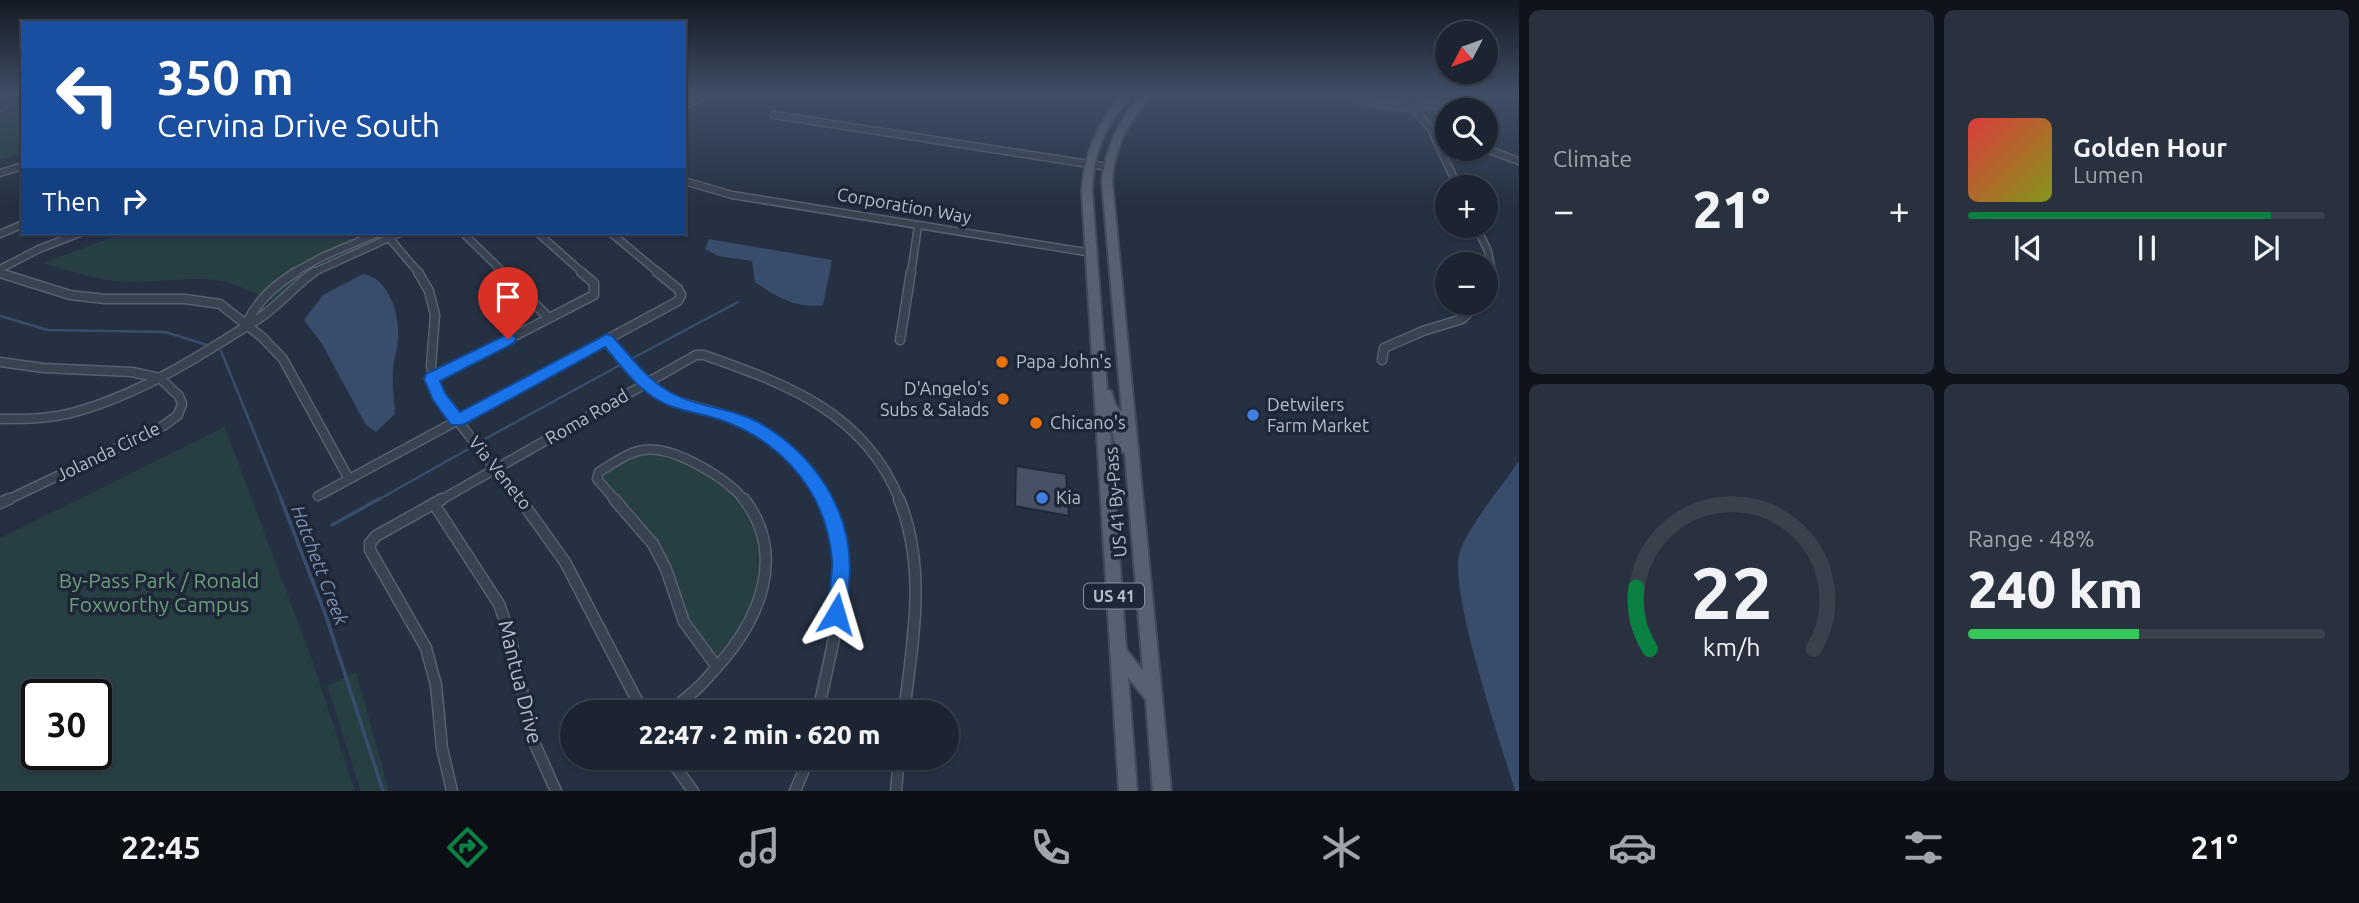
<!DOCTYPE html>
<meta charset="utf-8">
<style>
:root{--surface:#1c2432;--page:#29303e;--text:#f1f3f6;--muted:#a0a4ac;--line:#3a414d;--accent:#0b8043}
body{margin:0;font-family:Ubuntu,sans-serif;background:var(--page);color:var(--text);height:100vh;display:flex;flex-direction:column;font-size:26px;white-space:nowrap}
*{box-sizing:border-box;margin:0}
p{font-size:23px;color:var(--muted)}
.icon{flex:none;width:38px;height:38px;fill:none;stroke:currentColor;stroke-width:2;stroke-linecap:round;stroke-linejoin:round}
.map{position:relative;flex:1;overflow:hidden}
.drawer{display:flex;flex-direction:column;gap:10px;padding:10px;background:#0f141c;width:840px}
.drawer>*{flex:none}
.guide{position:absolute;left:21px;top:21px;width:665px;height:214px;border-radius:0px;box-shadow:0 2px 5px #0004,0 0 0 2px var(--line);background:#1a4fa0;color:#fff;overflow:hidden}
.needle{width:46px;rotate:229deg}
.buttons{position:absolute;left:1435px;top:21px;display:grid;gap:14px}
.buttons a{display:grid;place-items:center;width:63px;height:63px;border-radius:50%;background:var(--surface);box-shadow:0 2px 5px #0004,0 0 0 2px var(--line);font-size:35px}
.speed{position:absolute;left:21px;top:679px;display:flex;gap:14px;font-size:35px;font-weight:700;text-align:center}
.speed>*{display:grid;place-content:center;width:91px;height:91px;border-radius:50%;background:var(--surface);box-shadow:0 2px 5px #0004,0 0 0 2px var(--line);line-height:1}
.speed .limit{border:4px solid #111;border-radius:10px;background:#fff;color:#111}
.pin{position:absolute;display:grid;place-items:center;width:60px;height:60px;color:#fff;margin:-72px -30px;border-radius:50% 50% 50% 0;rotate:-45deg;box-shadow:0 0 7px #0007}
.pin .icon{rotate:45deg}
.me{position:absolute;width:77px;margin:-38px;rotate:7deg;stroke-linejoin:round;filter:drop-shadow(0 0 5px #0008)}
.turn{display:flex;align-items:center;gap:24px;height:147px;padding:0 21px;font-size:32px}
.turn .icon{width:91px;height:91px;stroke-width:2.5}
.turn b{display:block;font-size:49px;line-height:60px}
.then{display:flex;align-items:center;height:66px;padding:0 21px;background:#0003;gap:14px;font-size:26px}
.big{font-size:52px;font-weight:800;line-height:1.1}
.drawer .tile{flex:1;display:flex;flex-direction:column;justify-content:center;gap:10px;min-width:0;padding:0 24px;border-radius:10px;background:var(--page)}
.drawer .dial{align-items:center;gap:0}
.dial svg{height:182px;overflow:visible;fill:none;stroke:var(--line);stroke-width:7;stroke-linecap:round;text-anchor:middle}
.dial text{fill:var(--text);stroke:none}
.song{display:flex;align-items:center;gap:21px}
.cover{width:84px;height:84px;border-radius:10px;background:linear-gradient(135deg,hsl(0 70% 55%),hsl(70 70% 35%))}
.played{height:7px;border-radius:4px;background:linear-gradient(90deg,var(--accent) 85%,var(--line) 85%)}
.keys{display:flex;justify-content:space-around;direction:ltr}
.heat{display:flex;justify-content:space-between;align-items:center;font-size:38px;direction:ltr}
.charge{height:10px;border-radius:5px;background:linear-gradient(90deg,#34c759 48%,var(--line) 0)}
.drawer .tiles{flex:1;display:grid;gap:10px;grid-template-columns:repeat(2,1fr)}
.trip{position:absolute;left:560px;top:700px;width:399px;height:70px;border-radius:35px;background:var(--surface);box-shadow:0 2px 5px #0004,0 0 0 2px var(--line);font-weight:800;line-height:70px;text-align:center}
.tabs{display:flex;height:112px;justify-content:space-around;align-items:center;background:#0b0e14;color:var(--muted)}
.tabs .icon{width:49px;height:49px}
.tabs .selected{color:var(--accent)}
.tabs b{font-size:32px;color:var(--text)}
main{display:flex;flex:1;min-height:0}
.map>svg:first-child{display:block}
.green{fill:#273e43;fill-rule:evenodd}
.water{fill:#3a4c6b}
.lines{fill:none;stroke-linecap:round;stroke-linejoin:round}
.stream-far2{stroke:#3a4c6b;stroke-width:2}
.stream-far1{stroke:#3a4c6b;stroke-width:2.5}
.stream{stroke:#3a4c6b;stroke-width:3.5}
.building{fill:#465166;stroke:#202939;stroke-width:2}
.street-far2-casing{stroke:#57606f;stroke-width:9}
.street-far1-casing{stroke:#57606f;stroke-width:11}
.street-casing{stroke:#57606f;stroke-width:13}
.secondary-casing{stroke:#57606f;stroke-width:10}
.primary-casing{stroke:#434b5b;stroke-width:4}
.street-far2{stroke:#394251;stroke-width:6}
.street-far1{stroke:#394251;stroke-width:8}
.street{stroke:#394251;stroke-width:10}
.secondary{stroke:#475164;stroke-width:8}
.primary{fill:#586171;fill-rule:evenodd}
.route{fill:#1a73e8;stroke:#114b97;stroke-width:2}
.food-dot{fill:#e8710a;stroke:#1e2737;stroke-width:2.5}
.shop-dot{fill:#3f7fe0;stroke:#1e2737;stroke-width:2.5}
.labels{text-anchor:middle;stroke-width:7;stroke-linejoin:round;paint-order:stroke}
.shield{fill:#1e2737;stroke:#88909f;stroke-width:2}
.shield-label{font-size:16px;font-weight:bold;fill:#b6bdcb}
.street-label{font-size:18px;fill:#b6bdcb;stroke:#1e2737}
.poi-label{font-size:18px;fill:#b6bdcb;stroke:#1e2737;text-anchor:start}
.water-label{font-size:19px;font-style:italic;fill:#7d91b3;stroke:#1e2737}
.near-park-label{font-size:21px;fill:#6d9d7b;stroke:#1e2737}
.near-street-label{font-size:21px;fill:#b6bdcb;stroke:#1e2737}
</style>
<main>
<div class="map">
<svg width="1519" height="791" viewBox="0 0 1519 791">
<rect width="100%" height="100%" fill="#253042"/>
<path class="green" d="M23 101V152L0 160V118Z
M124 233H348L351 238 368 247C333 257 303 276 277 301 255 296 239 283 216 280 181 276 145 285 112 281 89 277 65 270 43 263Z
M225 427 313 663 355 791H0V538ZM37 695H96V754H37Z
M647 451C770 482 794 558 720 659L715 657 690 625 655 541 603 481C604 467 634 455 647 451Z
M356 672 389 791H361L327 686Z"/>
<path class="water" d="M709 239 832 260 823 305C796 309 777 297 755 282L752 261 718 256 705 249Z
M363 274C388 277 400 315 398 337 398 348 394 358 393 370 392 384 394 399 395 414L376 432 366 425 322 344 304 320 323 295Z
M1519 461V791H1515C1502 745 1447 589 1460 551 1470 524 1502 486 1519 461Z"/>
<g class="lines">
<path class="stream-far2" d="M0 112 23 96"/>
<path class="stream-far1" d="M0 316 48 330 165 332 207 345
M221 351 282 501
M633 358 738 302
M485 439 620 365
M376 501 470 448"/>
<path class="stream" d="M281 499 326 616 383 791
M332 525 379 499"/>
</g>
<path class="building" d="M1016 466 1066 474 1069 516 1015 506Z"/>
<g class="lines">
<defs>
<path id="street-far2" d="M684 105 708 95
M1414 109 1431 129 1447 134
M774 115 1108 167
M1431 129 1458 187
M1486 149 1519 161
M0 173 23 166
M684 181 732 195 1092 253
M1476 226 1488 251 1492 273
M385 233 419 273
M463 233 504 273
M538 233 583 273
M611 233 659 273
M0 234 23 224
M0 269 39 249 80 233
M293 273 322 257 378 233
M312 273 400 233
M911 273 918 226"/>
<path id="street-far1" d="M418 272 429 291 435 315 431 366 438 396 521 501
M502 272 549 318
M0 273 70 295 105 299H185L220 304 262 337 283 359 349 479
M1486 293 1492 272
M246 324C258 300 274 286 296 272
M607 340C621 362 646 387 670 398 686 406 704 408 721 414 766 429 805 458 826 501
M900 340 911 272
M1382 360 1384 348 1423 331 1462 319 1478 303
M0 362 43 368 132 372 160 378 179 396 182 404 178 415 163 426 5 501
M431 379 594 295V283L581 272
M0 419C25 419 50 419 75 412 143 393 203 354 261 317 280 304 295 285 314 272
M318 496 678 301 681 295 678 289 657 272
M439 501 696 355H704C786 384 865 412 900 501
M616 501 597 479 599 472C613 464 627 452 644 450 674 446 727 478 745 501"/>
<path id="street" d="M442 499 376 536 370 543V550L426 648 436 685 442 748 452 791
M520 499 565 562 643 712
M614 499 653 544 666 569 684 622 717 667
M899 499C927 569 913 639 904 712
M0 503 9 499
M434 504 499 604 510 636 533 740 556 791
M717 667C760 619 787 555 744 499
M670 712 700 686 717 667
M818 712C832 643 858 566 825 499
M669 758 693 791
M795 791 809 758
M896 791 899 758"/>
<path id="secondary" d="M1348 95C1387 108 1424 114 1462 95"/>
<path id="primary" d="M1123 95H1131C1105 127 1093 150 1092 192L1107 390 1111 391 1116 406 1122 412 1102 181C1106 147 1119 120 1142 95H1151C1128 124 1115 143 1112 181L1171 791H1153L1146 700 1128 677 1137 791H1119L1082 192C1084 154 1097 123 1123 95ZM1110 431 1113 433 1117 452H1125L1143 671 1126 649Z"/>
</defs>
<use href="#street-far2" class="street-far2-casing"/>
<use href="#street-far1" class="street-far1-casing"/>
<use href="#street" class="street-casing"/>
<use href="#secondary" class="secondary-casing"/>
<use href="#primary" class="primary-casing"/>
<use href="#street-far2" class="street-far2"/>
<use href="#street-far1" class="street-far1"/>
<use href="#street" class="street"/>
<use href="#secondary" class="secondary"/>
<use href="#primary" class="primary"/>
</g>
<linearGradient id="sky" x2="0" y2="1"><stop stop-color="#141a24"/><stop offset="0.46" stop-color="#404e65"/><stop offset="1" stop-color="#404e65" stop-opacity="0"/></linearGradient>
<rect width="1519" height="206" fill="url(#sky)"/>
<path class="route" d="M508 334 514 336 516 339 514 343 440 381 445 393 460 412 607 334 612 336C629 354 644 376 665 389 692 407 727 406 756 421 815 453 856 514 849 583 848 595 848 609 843 620L836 623 829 620 826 614C828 597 833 577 832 560 827 495 785 444 724 421 700 412 675 412 653 397 634 384 620 365 605 347L463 425H451L433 400 424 379 426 374Z"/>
<g class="food-dot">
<circle cx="1002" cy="362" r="7"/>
<circle cx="1003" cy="399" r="7"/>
<circle cx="1036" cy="423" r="7"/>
</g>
<g class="shop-dot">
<circle cx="1253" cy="415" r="7"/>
<circle cx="1042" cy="498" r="7"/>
</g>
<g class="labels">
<rect class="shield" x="1084" y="583.5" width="60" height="25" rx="5"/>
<g class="shield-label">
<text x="1114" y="602">US 41</text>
</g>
<g class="street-label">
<text transform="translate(904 206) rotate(10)" y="6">Corporation Way</text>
<text transform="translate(587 417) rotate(-30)" y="6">Roma Road</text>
<text transform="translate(108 452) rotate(-26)" y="6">Jolanda Circle</text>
<text transform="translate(500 473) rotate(51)" y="6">Via Veneto</text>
<text transform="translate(1116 502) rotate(-95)" y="6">US 41 By-Pass</text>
</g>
<g class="poi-label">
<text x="1016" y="368">Papa John's</text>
<text x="989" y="395" text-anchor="end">D'Angelo's<tspan x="989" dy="21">Subs &amp; Salads</tspan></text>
<text x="1267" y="411">Detwilers<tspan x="1267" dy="21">Farm Market</tspan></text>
<text x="1050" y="429">Chicano's</text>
<text x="1056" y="504">Kia</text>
</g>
<g class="water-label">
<text transform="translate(320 565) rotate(69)" y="7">Hatchett Creek</text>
</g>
<g class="near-park-label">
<text x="159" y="588">By-Pass Park / Ronald<tspan x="159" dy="24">Foxworthy Campus</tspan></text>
</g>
<g class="near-street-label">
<text transform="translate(520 682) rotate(76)" y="7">Mantua Drive</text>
</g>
</g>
</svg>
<div class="buttons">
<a><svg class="needle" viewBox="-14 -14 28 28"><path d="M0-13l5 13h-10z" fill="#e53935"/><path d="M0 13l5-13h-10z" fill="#a0a4ac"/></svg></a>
<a><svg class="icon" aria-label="search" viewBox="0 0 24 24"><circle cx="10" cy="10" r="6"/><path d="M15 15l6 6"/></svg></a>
<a>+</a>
<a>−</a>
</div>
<div class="speed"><div class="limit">30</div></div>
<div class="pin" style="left:508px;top:339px;background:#d93025"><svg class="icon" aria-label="arrive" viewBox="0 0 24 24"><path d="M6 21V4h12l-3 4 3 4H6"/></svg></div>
<svg class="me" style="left:836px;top:614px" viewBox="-20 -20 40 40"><path d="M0-17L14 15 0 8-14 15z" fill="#1a73e8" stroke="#fff" stroke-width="4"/></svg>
<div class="trip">22:47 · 2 min · 620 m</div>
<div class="guide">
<div class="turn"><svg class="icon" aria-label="left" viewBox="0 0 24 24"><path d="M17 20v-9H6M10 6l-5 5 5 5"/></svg><div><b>350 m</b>Cervina Drive South</div></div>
<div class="then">Then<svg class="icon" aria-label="right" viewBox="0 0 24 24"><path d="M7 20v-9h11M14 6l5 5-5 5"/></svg></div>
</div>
</div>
<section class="drawer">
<div class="tiles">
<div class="tile"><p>Climate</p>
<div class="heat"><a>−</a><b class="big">21°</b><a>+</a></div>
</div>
<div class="tile">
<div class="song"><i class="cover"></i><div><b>Golden Hour</b><p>Lumen</p></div></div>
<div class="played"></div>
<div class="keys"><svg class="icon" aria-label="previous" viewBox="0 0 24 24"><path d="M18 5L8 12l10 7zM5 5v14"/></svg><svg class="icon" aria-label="pause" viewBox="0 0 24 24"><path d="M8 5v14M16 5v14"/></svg><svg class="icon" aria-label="next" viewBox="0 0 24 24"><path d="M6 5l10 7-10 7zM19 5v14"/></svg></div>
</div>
<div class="tile dial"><svg viewBox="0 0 100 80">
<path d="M14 69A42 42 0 1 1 86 69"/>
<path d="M14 69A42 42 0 0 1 8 42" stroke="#0b8043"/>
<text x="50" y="56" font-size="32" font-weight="700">22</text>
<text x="50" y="72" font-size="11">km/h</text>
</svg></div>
<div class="tile"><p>Range · 48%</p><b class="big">240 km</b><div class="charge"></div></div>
</div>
</section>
</main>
<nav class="tabs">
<b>22:45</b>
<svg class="icon selected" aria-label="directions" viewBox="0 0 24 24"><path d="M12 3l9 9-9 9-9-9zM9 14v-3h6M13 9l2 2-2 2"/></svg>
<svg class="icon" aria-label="music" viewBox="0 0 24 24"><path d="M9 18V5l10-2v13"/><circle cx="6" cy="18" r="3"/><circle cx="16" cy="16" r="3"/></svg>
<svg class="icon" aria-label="phone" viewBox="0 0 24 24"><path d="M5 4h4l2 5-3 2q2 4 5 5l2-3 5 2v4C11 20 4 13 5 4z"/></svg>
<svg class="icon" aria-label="climate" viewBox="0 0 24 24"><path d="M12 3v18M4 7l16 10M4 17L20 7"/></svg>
<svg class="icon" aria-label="car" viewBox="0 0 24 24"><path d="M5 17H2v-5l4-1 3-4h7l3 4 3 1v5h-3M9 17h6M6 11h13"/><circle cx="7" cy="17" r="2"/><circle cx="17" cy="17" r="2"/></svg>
<svg class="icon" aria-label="filters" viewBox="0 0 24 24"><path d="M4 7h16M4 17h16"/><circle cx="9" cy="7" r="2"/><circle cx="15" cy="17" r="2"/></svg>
<b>21°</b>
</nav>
